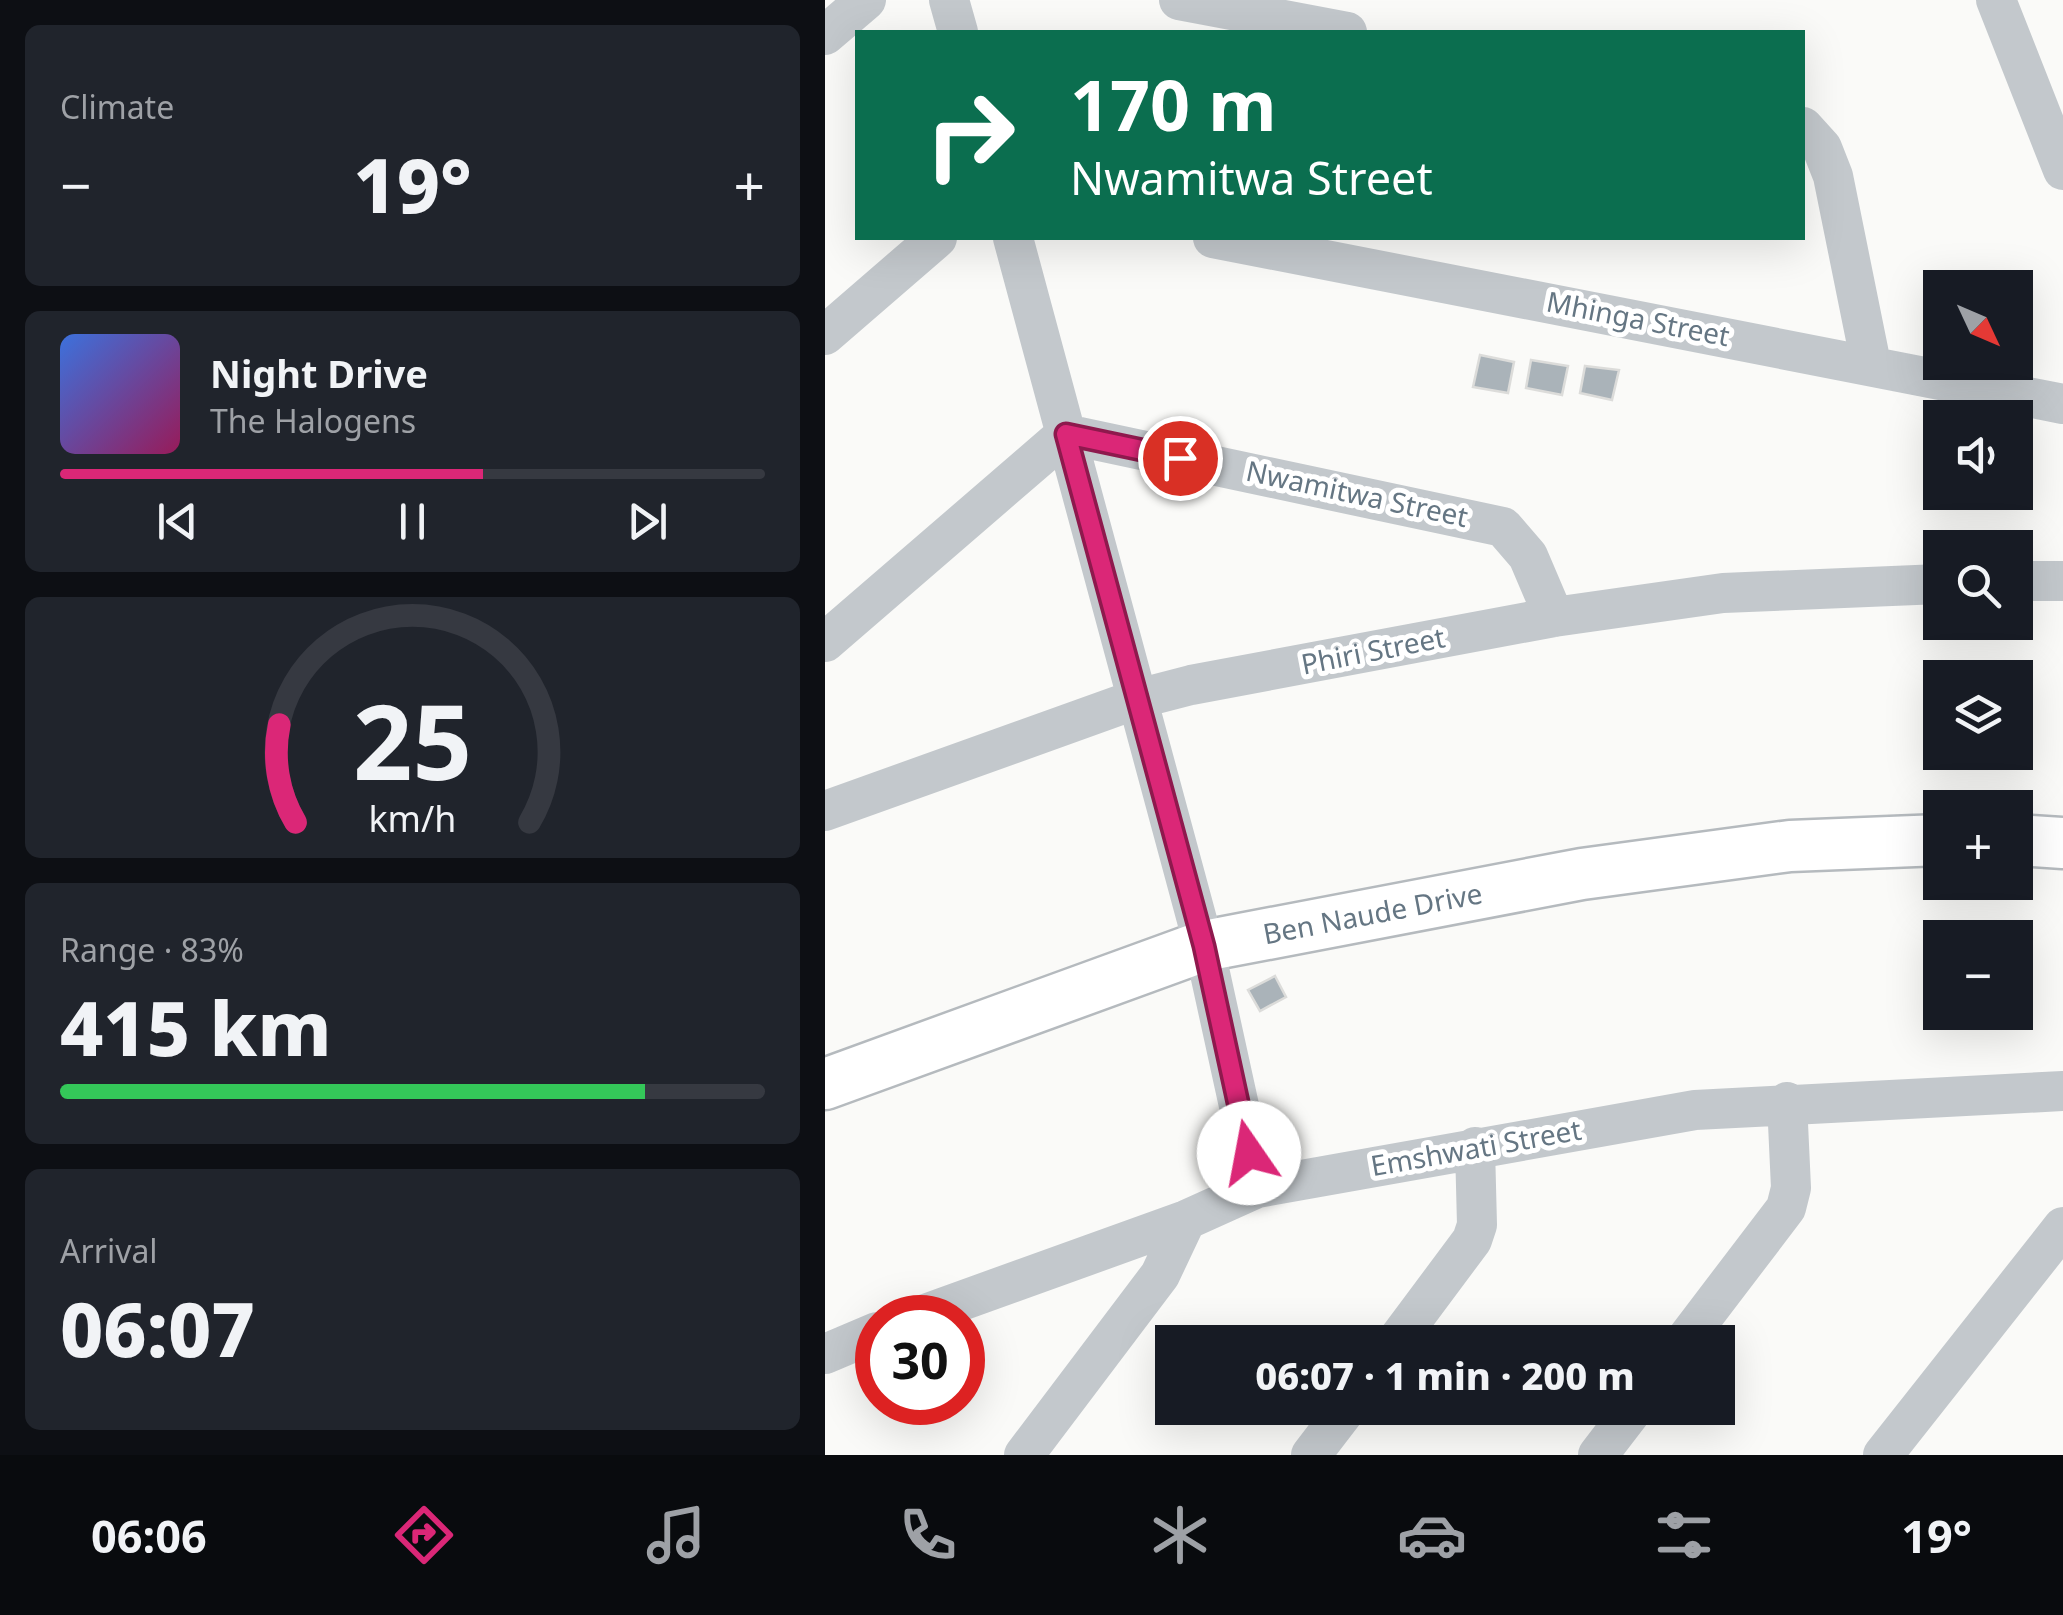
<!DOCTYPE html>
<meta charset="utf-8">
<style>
:root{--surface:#171b24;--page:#20242c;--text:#f1f3f6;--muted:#9ea1a6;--line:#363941;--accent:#db2777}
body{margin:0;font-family:"Noto Sans",sans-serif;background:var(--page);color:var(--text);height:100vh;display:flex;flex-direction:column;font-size:38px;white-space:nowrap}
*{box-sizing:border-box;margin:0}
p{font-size:32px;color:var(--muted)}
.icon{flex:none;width:55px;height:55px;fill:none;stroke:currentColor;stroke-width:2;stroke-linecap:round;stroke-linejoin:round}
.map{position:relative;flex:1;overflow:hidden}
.sheet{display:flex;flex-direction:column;gap:25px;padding:25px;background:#0d0f14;width:825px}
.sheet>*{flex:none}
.hud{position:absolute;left:30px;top:30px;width:950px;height:210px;border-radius:0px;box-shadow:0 10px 40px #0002;background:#0b6e4f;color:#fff;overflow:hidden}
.needle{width:65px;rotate:134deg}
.tools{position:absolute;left:1098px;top:270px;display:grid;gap:20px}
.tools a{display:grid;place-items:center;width:110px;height:110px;border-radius:0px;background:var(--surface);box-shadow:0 10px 40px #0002;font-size:50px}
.speed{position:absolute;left:30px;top:1295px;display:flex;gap:20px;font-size:50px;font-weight:700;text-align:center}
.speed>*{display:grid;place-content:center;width:130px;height:130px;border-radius:50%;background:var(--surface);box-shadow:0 10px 40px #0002;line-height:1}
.speed .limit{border:15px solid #d22;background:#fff;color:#111}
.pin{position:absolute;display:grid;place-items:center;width:85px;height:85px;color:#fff;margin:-42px;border:5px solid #fff;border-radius:50%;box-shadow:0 2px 10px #0007}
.me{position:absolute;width:110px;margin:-55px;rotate:348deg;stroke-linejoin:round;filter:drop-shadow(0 0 8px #0008)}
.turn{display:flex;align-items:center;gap:35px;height:210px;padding:0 50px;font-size:45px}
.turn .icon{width:130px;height:130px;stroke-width:2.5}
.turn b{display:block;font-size:70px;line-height:85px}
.big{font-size:75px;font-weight:800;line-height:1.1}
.sheet .widget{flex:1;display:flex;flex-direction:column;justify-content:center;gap:15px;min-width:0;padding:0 35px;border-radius:15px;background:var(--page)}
.sheet .dial{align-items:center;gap:0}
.dial svg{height:260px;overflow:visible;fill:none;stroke:var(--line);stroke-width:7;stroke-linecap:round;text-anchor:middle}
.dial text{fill:var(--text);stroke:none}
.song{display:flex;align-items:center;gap:30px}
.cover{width:120px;height:120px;border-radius:15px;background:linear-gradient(135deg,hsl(220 70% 55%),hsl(330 70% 35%))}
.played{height:10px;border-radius:5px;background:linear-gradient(90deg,var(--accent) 60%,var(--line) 60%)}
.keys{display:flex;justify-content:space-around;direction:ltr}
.heat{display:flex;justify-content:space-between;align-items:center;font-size:55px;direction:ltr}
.charge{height:15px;border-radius:8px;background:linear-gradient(90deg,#34c759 83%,var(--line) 0)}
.trip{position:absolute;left:330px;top:1325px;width:580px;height:100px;border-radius:0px;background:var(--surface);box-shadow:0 10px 40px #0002;font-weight:800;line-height:100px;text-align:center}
.dock{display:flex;height:160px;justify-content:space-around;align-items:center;background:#090b0e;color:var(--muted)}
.dock .icon{width:70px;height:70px}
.dock .on{color:var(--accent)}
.dock b{font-size:45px;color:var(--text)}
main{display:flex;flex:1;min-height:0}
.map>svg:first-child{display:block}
.building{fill:#aab3b9;stroke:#dcdcda;stroke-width:2.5}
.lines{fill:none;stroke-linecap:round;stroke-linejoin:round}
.major-casing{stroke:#b5babe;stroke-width:55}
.minor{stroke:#c3c8cc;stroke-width:40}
.major{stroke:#fff;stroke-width:50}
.route-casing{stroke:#8e194d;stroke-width:25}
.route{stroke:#db2777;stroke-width:18}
.labels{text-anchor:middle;stroke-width:10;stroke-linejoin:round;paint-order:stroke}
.street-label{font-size:28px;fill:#657683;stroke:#fff}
</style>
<main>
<section class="sheet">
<div class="widget"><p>Climate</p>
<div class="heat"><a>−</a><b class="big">19°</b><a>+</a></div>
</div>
<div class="widget">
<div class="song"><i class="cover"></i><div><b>Night Drive</b><p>The Halogens</p></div></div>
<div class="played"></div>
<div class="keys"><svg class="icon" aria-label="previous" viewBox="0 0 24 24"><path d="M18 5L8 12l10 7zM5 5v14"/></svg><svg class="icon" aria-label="pause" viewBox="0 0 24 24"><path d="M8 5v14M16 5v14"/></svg><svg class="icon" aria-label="next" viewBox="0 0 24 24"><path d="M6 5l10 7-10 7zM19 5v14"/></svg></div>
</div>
<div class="widget dial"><svg viewBox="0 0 100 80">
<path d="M14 69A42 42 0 1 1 86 69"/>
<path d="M14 69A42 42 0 0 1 9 39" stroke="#db2777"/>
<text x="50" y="56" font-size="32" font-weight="700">25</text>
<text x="50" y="72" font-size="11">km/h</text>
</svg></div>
<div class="widget"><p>Range · 83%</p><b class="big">415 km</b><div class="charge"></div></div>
<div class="widget"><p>Arrival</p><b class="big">06:07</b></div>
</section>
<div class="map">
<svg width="1238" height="1455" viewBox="0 0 1238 1455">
<rect width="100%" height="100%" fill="#fafaf8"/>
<path class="building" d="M655 355 689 362 683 393 648 387Z
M706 360 743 366 737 395 701 388Z
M760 366 794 370 787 400 755 393Z
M450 976 461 997 435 1011 423 990Z"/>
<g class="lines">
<defs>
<g id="major">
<path d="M1190 840 1238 843"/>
<path id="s1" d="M0 1084 379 946 757 874 965 846 1115 840"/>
</g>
</defs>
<use href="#major" class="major-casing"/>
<path class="minor" d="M124 0 133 32
M354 0 522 32
M1171 0 1238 170
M0 35 41 0
M978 127 997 148 1008 176 1046 364
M188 238 379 946 432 1188
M388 238 1238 404
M0 335 112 238
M1190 581H1238
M0 642 241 434 678 527 703 556 729 617
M0 811 312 699 366 685 729 617 898 593 1115 584
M89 1318 361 1220 432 1188 870 1110 1238 1091
M571 1342 647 1240 652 1225 650 1147
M859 1342 961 1208 966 1188 962 1102
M0 1354 52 1332
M199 1455 335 1275 361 1220
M486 1455 522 1408
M773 1455 809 1408
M1058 1455 1238 1227"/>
<use href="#major" class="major"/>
</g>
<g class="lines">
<defs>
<path id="route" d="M355 458 241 434 379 946 424 1153"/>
</defs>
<use href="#route" class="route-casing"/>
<use href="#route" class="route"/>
</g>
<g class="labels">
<g class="street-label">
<text transform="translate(813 319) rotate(11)" y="10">Mhinga Street</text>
<text transform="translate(532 494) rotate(12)" y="10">Nwamitwa Street</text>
<text transform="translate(548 651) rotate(-11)" y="10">Phiri Street</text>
<text dy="10" stroke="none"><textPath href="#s1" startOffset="575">Ben Naude Drive</textPath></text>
<text transform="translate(651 1148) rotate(-10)" y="10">Emshwati Street</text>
</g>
</g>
</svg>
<div class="tools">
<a><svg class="needle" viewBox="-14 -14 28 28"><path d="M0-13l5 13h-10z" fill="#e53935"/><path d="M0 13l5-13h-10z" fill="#9ea1a6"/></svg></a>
<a><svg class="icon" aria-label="sound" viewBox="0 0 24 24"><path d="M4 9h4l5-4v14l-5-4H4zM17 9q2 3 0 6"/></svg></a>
<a><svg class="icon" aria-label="search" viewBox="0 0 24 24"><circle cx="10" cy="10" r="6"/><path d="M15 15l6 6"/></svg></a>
<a><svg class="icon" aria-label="layers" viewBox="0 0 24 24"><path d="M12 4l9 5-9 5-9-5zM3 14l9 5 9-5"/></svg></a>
<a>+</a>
<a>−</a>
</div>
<div class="speed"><div class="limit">30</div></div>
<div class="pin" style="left:355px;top:458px;background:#d93025"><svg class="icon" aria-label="arrive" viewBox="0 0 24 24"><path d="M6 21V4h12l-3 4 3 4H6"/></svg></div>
<svg class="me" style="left:424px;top:1153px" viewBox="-20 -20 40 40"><circle r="19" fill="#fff"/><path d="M0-13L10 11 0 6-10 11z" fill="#db2777"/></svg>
<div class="trip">06:07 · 1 min · 200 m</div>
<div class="hud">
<div class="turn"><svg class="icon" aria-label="right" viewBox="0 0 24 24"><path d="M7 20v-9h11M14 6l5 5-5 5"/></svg><div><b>170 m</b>Nwamitwa Street</div></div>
</div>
</div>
</main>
<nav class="dock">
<b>06:06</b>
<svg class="icon on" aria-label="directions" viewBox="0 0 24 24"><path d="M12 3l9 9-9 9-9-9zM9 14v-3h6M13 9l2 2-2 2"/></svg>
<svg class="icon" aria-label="music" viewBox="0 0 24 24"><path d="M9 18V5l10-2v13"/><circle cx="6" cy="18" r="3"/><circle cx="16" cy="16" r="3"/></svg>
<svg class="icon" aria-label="phone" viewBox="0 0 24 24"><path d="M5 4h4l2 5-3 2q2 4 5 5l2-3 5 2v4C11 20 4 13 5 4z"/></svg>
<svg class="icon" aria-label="climate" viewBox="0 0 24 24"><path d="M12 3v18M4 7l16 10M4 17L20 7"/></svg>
<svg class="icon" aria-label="car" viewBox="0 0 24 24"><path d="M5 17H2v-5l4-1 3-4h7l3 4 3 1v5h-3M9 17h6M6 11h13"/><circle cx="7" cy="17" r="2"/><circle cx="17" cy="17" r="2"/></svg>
<svg class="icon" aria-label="filters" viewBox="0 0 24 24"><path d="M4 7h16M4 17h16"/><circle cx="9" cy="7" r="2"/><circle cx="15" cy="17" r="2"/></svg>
<b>19°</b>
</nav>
